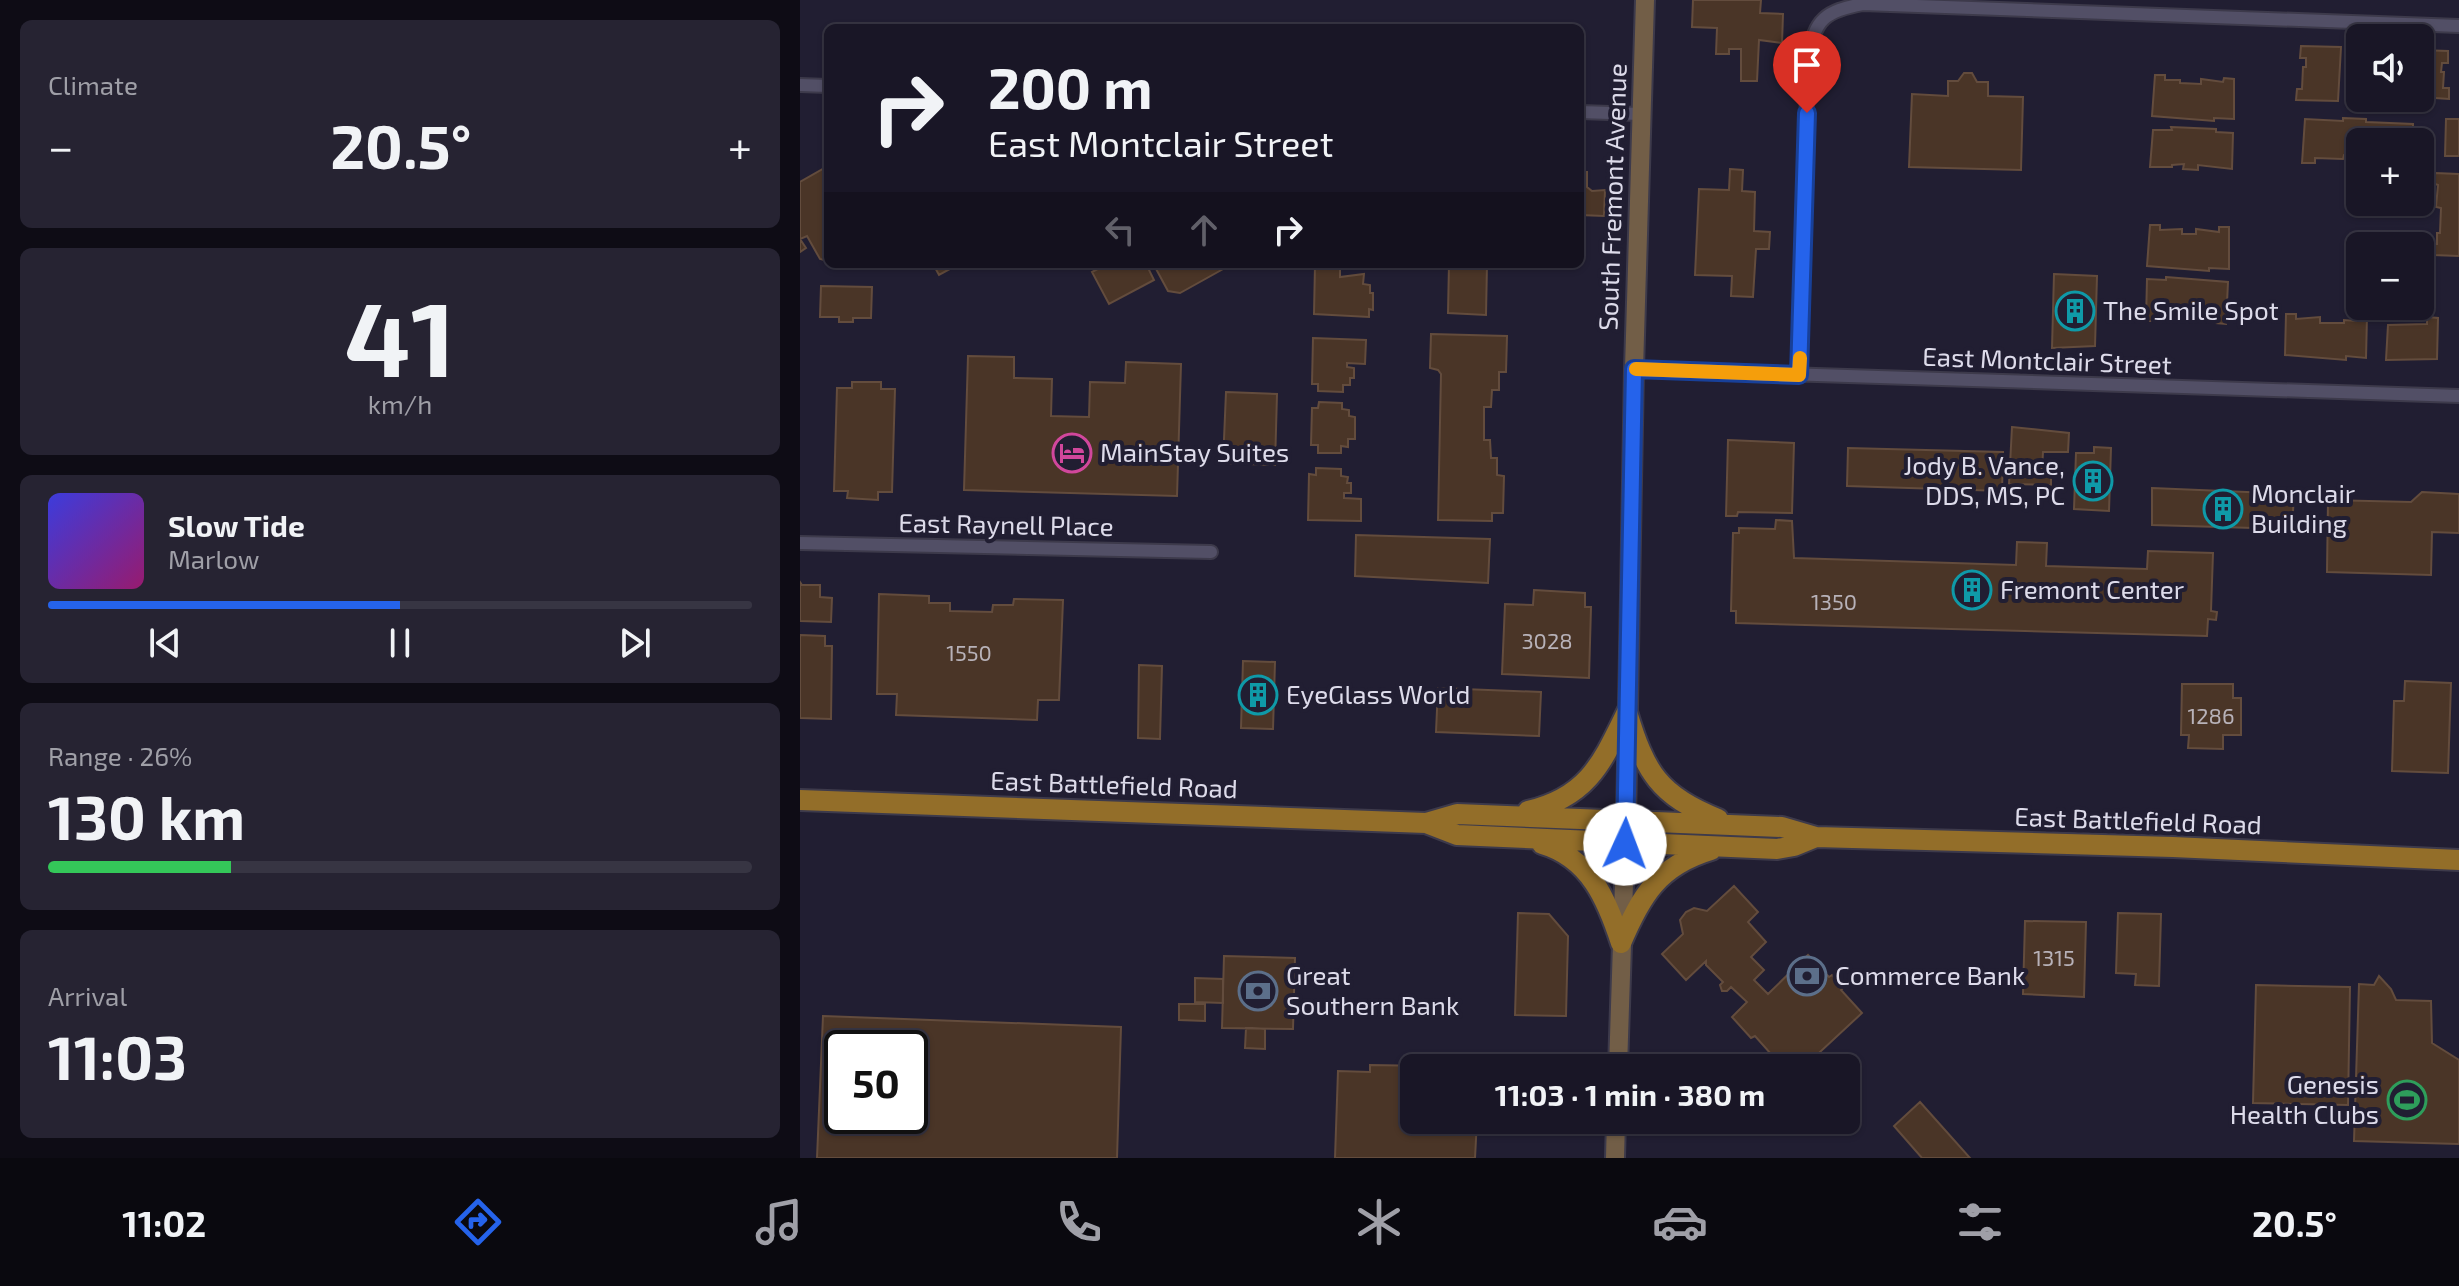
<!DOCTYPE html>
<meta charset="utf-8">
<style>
:root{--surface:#191626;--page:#262332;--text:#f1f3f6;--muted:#9f9fa7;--line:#373543;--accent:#2563eb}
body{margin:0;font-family:"Exo 2",sans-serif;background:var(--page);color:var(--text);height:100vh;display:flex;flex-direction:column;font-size:30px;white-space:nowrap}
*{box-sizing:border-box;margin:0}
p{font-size:26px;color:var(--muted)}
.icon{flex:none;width:44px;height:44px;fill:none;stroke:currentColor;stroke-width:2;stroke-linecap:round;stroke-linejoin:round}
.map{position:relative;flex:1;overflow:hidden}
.panel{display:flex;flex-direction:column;gap:20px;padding:20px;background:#0e0c15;width:800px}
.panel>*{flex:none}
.hud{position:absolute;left:24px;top:24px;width:760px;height:244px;border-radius:12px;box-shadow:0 2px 6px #0004,0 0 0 2px var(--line);background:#191626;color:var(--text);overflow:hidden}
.buttons{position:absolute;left:1546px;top:24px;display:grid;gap:16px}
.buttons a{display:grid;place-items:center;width:88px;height:88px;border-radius:12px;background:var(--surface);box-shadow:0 2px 6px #0004,0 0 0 2px var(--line);font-size:40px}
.speed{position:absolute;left:24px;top:1030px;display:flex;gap:16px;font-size:40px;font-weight:700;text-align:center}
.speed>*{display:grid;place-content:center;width:104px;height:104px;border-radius:50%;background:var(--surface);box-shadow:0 2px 6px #0004,0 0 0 2px var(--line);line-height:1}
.speed .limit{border:4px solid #111;border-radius:12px;background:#fff;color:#111}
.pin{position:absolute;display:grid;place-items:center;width:68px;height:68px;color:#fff;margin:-82px -34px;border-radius:50% 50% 50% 0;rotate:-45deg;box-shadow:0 0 8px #0007}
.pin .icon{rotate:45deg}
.me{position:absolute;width:88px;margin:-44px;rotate:2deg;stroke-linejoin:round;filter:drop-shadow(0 0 6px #0008)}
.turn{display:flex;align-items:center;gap:28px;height:168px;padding:0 32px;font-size:36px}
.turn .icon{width:104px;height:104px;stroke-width:2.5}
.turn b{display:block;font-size:56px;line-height:68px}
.lanes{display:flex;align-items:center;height:76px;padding:0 32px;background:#0003;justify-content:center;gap:40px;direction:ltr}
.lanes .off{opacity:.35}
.big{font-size:60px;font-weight:700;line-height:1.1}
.panel .tile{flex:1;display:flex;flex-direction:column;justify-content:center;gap:12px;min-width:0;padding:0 28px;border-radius:12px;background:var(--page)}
.panel .dial{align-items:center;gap:0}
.dial b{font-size:104px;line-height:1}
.song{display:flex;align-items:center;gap:24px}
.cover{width:96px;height:96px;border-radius:12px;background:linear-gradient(135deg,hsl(240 70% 55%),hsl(320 70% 35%))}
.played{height:8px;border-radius:4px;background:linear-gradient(90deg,var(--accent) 50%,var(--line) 50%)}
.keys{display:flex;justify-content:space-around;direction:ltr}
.heat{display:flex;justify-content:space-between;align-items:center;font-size:44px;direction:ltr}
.charge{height:12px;border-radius:6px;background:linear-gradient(90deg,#34c759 26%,var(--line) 0)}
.trip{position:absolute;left:600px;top:1054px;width:460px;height:80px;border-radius:12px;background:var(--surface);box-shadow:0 2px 6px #0004,0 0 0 2px var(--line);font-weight:700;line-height:80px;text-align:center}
.menu{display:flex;height:128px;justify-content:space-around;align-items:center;background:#0a090f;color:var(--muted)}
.menu .icon{width:56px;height:56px}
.menu .current{color:var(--accent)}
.menu b{font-size:36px;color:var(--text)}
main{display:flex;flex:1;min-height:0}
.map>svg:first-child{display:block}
.building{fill:#4a3527;stroke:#634c3d;stroke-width:2;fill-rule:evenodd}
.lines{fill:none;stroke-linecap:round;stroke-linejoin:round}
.street-casing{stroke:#3d3a4b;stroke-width:16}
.secondary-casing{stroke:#3d3a4b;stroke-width:22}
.primary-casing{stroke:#3d3a4b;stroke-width:24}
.street{stroke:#524f66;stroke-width:12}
.secondary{stroke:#725e47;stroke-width:18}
.primary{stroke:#936e29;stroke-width:20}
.route-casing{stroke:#184099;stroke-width:20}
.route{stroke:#2563eb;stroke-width:14}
.slow{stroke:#f59e0b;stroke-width:14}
.labels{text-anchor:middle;stroke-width:8;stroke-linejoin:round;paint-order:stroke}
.number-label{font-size:22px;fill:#b8b2b9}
.street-label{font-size:26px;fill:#dddbea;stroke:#211e32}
.poi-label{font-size:26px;fill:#dddbea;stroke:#211e32;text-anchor:start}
</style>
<main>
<section class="panel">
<div class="tile"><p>Climate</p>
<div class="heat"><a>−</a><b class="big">20.5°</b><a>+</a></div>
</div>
<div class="tile dial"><b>41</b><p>km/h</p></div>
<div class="tile">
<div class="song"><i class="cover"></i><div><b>Slow Tide</b><p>Marlow</p></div></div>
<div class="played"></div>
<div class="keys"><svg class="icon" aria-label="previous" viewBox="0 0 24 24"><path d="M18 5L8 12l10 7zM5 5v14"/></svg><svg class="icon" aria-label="pause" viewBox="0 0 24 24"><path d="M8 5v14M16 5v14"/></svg><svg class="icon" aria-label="next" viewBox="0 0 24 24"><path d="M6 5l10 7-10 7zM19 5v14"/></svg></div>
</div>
<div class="tile"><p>Range · 26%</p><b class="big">130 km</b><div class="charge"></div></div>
<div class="tile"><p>Arrival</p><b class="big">11:03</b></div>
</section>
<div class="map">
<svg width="1659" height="1158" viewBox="0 0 1659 1158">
<rect width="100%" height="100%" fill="#211e32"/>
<path class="building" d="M893 0H961L960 13 983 14 982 43 959 40 957 81H941V49H929V54H916L917 28 892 27Z
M1501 46 1541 47 1538 101 1496 100 1497 89H1502L1503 67H1506V58H1500Z
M1620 50 1648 51V63H1642L1641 72H1644L1643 88H1649V99L1620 97Z
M1164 73H1172L1177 82H1188V96L1223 97 1221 170 1109 167 1112 94 1148 96V81H1158Z
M1355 75H1365V80H1380V83L1401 84V79L1423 82 1424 78 1434 79V119L1414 118V121L1352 116Z
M1543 118 1566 119V122L1613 124V142H1560V162L1551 161V156L1544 155 1543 159 1515 158V163H1502L1505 119 1543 121Z
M1646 119H1659V156H1645Z
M1371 127 1416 129V132L1433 133 1432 169 1398 165V170L1383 169 1384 164 1372 165V167H1350L1353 130H1372Z
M28 166V261L20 259 7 236 0 239 6 248 0 252V182Z
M930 169 943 170 942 191 955 192 954 231 970 232 969 249H956L953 297 931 296 932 276 895 275 899 189 929 190Z
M780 172H787V187L792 191 805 190 804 216 780 215Z
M1635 173 1659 174V256L1633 255V244H1637V233H1640L1641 208 1636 207 1638 185 1635 184Z
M1350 225H1360V230L1382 229V234H1396V229L1419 232V227H1429V269L1409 268V271L1347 266Z
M133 264H159L139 275Z
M307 264H432L380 293 368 291 355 267 350 269 349 270 354 280 309 304 292 272Z
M649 264H687L686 315 648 313Z
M515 265 540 266V277L564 274 563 284 570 285V293H573V310L569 309V317L514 314Z
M1254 274 1297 276 1295 346 1252 348Z
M1366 277 1428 282 1426 324 1416 323V317L1393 320 1394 314H1379V319L1358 316 1357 321H1346L1347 279 1366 280Z
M21 286 72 287 71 318H53V322H39V317H20Z
M1486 314H1496V319L1520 317V323H1544V320L1556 321V315L1567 316 1566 358 1546 356V360L1485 355Z
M1627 317 1638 318 1637 359 1586 360 1588 325 1627 324Z
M631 334 707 336 706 372H699V390H692L691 407H684V440H690L691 458H697V475L704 476 703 513H692V521L638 520 641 374 638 370 630 368Z
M513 338 566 340 565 364 547 363V367L554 368V378H550V385H543V392L518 391V384H512Z
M168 356 214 357V378L252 379 251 416 289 417 290 382 325 383 326 362 381 364 377 496 164 490Z
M52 382H81V389H95L92 492H78V500L47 498 48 491H34L37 388H52Z
M426 392 477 394 475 465 423 463Z
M519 402 542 403V409L549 410V416L555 417V439H548V447L541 446V453H518V445H511L512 408H518Z
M1212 427 1269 433 1268 452H1243L1242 470 1251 471V485L1209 484Z
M928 440 994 443 992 513 938 512 937 516H926Z
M1294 447 1311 448 1309 511 1274 509 1276 453H1294Z
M1048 448 1203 452 1202 491 1047 486Z
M516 468 541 469V476L548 477 547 483H551V493H544V498L561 499V521L508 520 509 474 516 475Z
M1352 488 1494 494 1492 529 1352 525Z
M1622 492 1659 494V533L1632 532 1631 575 1527 572 1528 500 1611 502Z
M976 520 992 521 994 558 1216 565 1217 542 1247 543 1246 566 1347 569 1348 551 1413 553 1411 611 1417 612 1416 620 1408 619 1407 636 936 623V611H931L933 533H939V528L975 529Z
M556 535 690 539 688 583 555 576Z
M0 582 2 585H20V597L32 598 31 622 0 621Z
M734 590 785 593V607H791L789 678 702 674 705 604 733 605Z
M79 594 129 596V603H150V611L192 612 193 605H213L214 599 263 600 259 700H238L237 720 96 715 97 694H77Z
M0 635 25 636V646H32L31 719 0 718Z
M443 661 475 662 473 729 441 728Z
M339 665 362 666 360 739 338 738Z
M1605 681 1651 683 1648 773 1592 771 1594 701H1604Z
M1382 684H1433V698H1441V735H1423V749L1388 748 1389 735H1381Z
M638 688 741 692 739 736 636 732Z
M934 886 958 912 948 922 966 942 951 957 964 970 954 980 968 994 1008 955 1029 977 1032 975 1043 988 1041 990 1062 1013 1006 1065 979 1063 955 1036 951 1038 932 1017 947 1002 931 987 927 991H922L920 985 923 982 906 965V961L886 980 862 954 883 934 880 920 886 912 894 908 907 911Z
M718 913 749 914 768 936 766 1016 715 1015Z
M1318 913 1361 914 1359 986 1335 985 1336 974 1316 973Z
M1225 921 1286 922 1284 997 1223 994Z
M424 956 495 958 493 1029 422 1028Z
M1579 976 1591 989 1596 1000 1631 1001 1632 1043 1659 1060V1144L1554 1141 1559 984 1574 985Z
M395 978 423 979V1003L395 1002Z
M1456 985 1550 987 1548 1105 1453 1103Z
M379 1004H405V1021L379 1020Z
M23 1016 321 1027 317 1158H17ZM42 1048H110V1116H42Z
M446 1028 465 1029V1049L445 1048Z
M570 1065 630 1066 614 1068V1120H677L675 1158H535L538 1071 570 1072Z
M1120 1102 1170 1158H1122L1094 1126Z"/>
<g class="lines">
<defs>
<path id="street" d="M0 85 28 86
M780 112 840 114
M834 369 1659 396
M999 375 1008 57C1015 19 1025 11 1063 4L1659 26
M0 543 411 552"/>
<path id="secondary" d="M818 1068 826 821 834 369 845 0
M815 1158 816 1120"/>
<path id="primary" d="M827 712C845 772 859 796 918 819
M0 800 626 823 657 835 977 849 994 846 1016 837
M728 811C788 797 802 763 827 712
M626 823 657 814 982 827 1016 837 1373 847 1659 860
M742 844C790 858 807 900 821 943
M821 943C841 896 858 866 911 850"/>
</defs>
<use href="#street" class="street-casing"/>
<use href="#secondary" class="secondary-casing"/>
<use href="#primary" class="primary-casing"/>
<use href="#street" class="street"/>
<use href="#secondary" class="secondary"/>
<use href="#primary" class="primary"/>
</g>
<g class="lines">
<defs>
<path id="route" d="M825 844 834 369 999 375 1007 113"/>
</defs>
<use href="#route" class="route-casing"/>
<use href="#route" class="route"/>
<path class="slow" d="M836 369 999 375 1000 358"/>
</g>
<defs>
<symbol id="building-ring" viewBox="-11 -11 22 22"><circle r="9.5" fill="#211e32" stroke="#0f9aa8" stroke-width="1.5"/><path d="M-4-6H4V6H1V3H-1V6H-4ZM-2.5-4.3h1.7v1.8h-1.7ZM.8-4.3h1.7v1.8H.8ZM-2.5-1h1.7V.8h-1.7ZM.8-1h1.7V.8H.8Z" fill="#0f9aa8"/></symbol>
<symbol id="hotel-ring" viewBox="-11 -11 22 22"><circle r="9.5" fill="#211e32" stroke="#d1479c" stroke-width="1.5"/><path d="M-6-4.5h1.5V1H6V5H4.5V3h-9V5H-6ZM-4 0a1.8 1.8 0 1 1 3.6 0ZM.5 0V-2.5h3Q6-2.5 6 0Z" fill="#d1479c"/></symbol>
<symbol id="bank-ring" viewBox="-11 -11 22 22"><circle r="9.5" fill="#211e32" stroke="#5c6f8a" stroke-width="1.5"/><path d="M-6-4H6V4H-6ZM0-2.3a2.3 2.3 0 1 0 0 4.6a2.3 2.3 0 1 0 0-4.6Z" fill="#5c6f8a"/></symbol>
<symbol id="stadium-ring" viewBox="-11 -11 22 22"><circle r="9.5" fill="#211e32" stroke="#2e9e5b" stroke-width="1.5"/><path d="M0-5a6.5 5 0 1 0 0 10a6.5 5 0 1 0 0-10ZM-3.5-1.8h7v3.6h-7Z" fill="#2e9e5b"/></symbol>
</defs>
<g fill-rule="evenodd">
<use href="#building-ring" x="1253" y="289" width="44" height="44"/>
<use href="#hotel-ring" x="250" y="431" width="44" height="44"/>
<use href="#building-ring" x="1271" y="459" width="44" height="44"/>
<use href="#building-ring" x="1401" y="487" width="44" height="44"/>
<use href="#building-ring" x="1150" y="568" width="44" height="44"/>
<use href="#building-ring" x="436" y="673" width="44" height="44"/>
<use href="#bank-ring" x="985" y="954" width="44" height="44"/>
<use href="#bank-ring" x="436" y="969" width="44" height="44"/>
<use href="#stadium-ring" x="1585" y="1078" width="44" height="44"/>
</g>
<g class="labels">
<g class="number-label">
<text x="1034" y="610">1350</text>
<text x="747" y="649">3028</text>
<text x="169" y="661">1550</text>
<text x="1411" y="724">1286</text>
<text x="1254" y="966">1315</text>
</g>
<g class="street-label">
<text transform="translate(813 197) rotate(-88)" y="9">South Fremont Avenue</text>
<text transform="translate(1247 361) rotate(2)" y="9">East Montclair Street</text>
<text transform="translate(206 525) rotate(1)" y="9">East Raynell Place</text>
<text transform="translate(314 785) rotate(2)" y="9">East Battlefield Road</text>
<text transform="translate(1338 821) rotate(2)" y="9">East Battlefield Road</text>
</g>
<g class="poi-label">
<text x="1303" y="320">The Smile Spot</text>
<text x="300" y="462">MainStay Suites</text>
<text x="1265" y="475" text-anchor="end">Jody B. Vance,<tspan x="1265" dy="30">DDS, MS, PC</tspan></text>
<text x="1451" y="503">Monclair<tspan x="1451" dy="30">Building</tspan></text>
<text x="1200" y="599">Fremont Center</text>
<text x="486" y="704">EyeGlass World</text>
<text x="486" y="985">Great<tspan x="486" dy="30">Southern Bank</tspan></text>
<text x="1035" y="985">Commerce Bank</text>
<text x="1579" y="1094" text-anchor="end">Genesis<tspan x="1579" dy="30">Health Clubs</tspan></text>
</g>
</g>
</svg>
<div class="buttons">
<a><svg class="icon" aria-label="sound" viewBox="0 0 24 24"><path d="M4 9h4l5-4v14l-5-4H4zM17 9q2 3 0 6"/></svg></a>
<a>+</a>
<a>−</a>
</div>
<div class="speed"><div class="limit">50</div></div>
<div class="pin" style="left:1007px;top:113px;background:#d93025"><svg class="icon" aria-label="arrive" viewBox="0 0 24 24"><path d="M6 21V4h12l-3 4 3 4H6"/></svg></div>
<svg class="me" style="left:825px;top:844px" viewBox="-20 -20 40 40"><circle r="19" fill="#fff"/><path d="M0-13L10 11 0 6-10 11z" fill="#2563eb"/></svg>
<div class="trip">11:03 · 1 min · 380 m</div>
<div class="hud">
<div class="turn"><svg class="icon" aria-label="right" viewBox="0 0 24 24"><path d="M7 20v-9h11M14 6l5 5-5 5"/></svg><div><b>200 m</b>East Montclair Street</div></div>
<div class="lanes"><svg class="icon off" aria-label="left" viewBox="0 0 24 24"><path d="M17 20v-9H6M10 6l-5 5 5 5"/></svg><svg class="icon off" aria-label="ahead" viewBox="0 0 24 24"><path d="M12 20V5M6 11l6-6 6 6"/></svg><svg class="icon" aria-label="right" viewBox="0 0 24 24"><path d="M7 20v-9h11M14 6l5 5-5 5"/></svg></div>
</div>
</div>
</main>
<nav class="menu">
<b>11:02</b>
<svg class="icon current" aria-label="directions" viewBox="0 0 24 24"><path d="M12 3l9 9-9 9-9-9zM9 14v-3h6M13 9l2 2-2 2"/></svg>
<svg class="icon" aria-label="music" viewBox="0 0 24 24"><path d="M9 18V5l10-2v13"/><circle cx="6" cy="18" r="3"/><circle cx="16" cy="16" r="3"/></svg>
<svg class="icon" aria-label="phone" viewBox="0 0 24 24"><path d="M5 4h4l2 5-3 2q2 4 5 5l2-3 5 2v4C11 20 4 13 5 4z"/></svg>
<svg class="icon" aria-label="climate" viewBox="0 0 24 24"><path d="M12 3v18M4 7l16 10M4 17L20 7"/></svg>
<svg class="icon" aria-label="car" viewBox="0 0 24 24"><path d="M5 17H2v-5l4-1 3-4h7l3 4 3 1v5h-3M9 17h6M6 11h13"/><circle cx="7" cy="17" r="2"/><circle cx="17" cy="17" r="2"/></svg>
<svg class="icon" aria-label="filters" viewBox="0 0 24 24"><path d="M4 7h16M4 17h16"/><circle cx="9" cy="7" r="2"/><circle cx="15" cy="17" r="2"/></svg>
<b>20.5°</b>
</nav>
